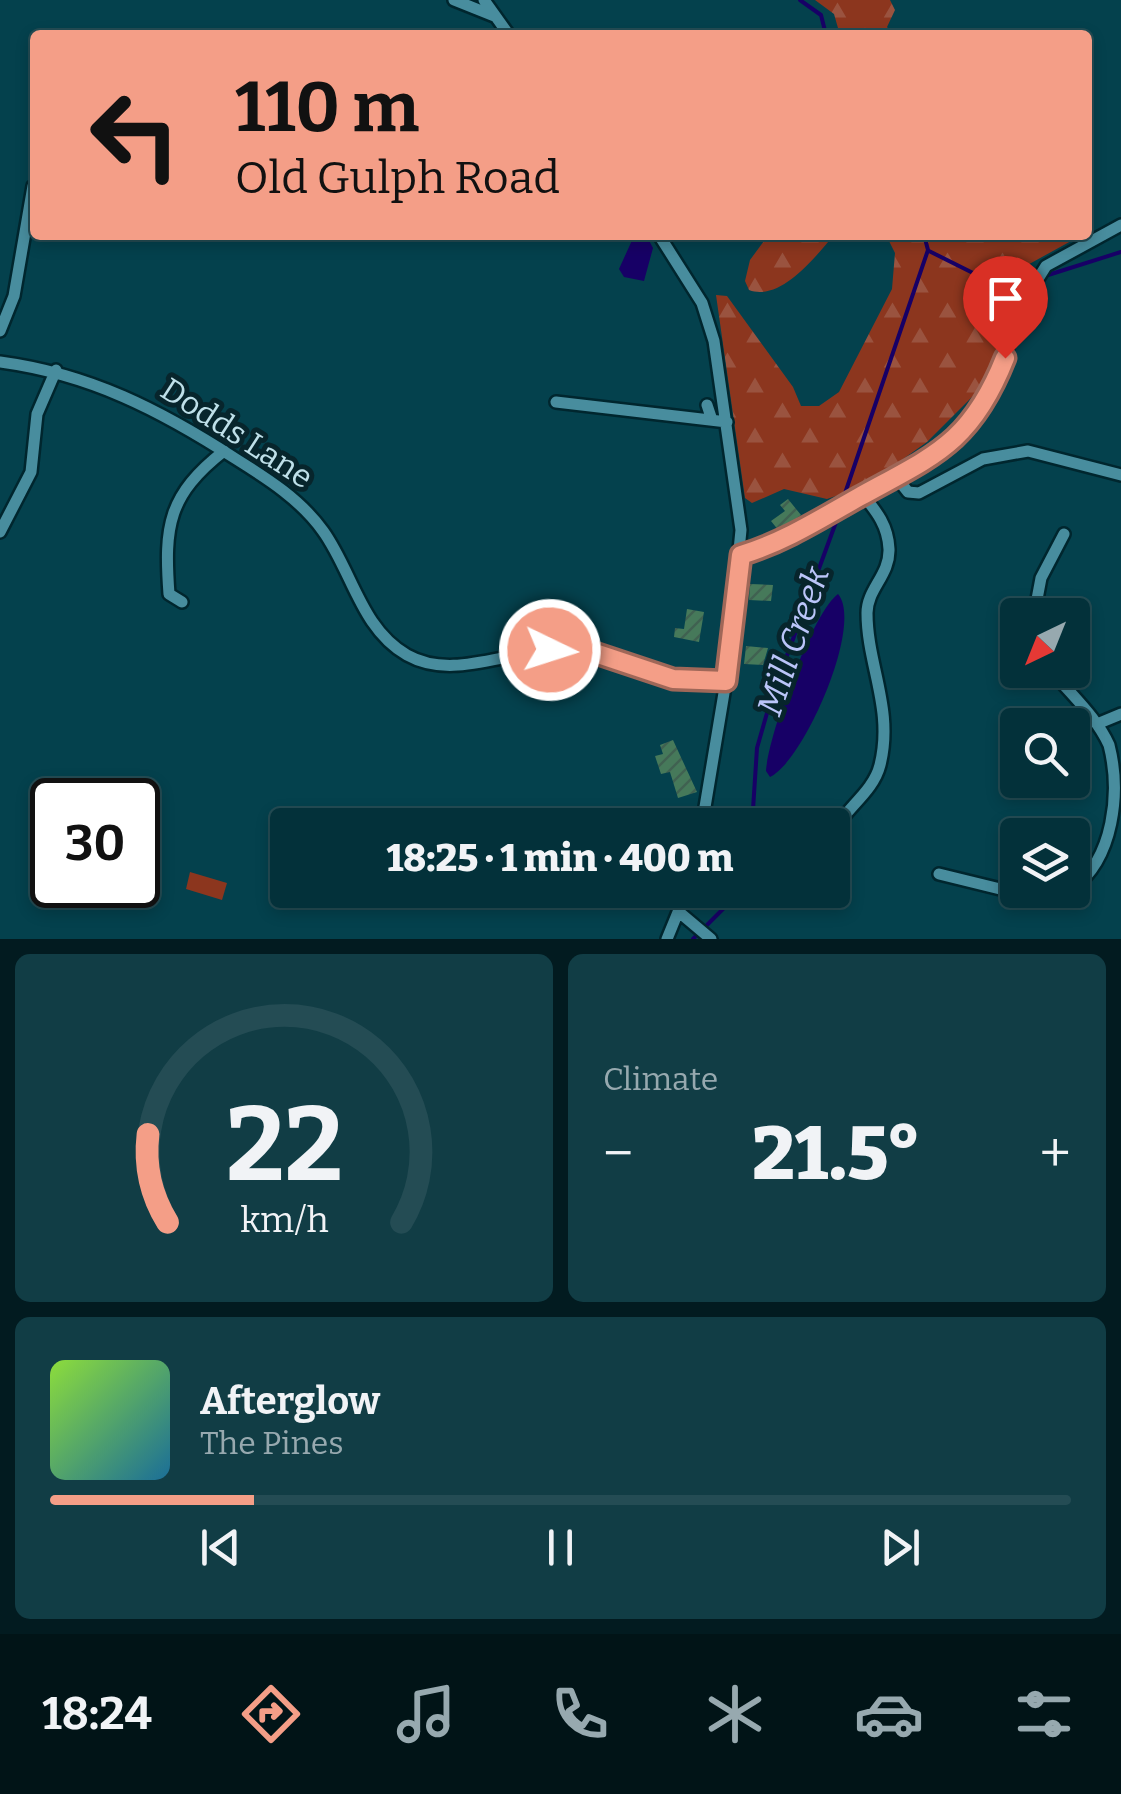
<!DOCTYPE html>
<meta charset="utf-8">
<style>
:root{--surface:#03313a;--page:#113d45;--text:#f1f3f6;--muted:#97a9af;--line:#244c54;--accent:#f49e87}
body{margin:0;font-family:Bitter,serif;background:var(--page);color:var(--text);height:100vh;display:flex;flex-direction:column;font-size:38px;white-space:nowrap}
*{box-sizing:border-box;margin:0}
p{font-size:32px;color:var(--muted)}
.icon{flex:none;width:55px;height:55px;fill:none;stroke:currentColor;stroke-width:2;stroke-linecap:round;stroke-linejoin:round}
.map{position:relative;height:939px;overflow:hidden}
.details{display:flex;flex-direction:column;gap:15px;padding:15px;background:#021b20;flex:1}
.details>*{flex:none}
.banner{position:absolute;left:30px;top:30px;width:1062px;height:210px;border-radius:10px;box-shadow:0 5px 15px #0003,0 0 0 2px var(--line);background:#f49e87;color:#111;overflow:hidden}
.needle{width:65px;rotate:223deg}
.buttons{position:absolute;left:1000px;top:598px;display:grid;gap:20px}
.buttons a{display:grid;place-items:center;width:90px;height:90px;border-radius:10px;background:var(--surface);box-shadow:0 5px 15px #0003,0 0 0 2px var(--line);font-size:50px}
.speed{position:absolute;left:30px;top:778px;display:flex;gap:20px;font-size:50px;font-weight:700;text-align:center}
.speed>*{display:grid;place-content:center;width:130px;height:130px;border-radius:50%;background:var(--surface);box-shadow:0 5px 15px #0003,0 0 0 2px var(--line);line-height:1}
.speed .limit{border:5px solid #111;border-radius:15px;background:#fff;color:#111}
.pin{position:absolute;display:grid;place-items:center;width:85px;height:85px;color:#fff;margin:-102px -42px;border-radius:50% 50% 50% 0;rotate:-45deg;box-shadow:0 0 10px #0007}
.pin .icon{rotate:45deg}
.me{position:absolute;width:110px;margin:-55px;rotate:94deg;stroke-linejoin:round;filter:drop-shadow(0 0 8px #0008)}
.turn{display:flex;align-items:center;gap:35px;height:210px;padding:0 40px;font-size:45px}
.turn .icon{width:130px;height:130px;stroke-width:2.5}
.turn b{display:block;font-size:70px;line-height:85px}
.big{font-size:75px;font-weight:800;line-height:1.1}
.details .widget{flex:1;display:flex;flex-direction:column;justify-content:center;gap:15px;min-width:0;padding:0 35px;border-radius:15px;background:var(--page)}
.details .dial{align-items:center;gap:0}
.dial svg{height:260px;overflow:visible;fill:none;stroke:var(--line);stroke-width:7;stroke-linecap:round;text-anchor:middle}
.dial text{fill:var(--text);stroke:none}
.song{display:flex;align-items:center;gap:30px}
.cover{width:120px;height:120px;border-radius:15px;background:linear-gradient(135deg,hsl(90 70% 55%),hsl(200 70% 35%))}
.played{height:10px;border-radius:5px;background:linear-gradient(90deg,var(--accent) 20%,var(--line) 20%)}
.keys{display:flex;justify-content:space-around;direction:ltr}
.heat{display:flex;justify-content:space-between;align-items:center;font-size:55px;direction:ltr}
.details .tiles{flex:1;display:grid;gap:15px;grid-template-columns:1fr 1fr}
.widget:last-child{grid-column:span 2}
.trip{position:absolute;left:270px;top:808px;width:580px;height:100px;border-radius:10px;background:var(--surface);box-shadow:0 5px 15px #0003,0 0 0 2px var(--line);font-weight:800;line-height:100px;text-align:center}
.dock{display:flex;height:160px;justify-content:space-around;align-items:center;background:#011417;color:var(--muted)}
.dock .icon{width:70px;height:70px}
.dock .current{color:var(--accent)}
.dock b{font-size:45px;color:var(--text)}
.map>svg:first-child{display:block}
.green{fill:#8c361e}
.forest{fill:url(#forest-firs)}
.water{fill:#170066}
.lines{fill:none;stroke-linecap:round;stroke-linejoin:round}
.stream{stroke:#170066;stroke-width:4}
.building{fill:url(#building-hatch)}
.minor-casing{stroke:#00262e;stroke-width:16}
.minor{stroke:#488d9e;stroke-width:11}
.route-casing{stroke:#9f6758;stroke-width:25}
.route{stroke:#f49e87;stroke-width:18}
.labels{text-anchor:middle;stroke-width:10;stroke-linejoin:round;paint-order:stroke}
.street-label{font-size:32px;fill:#bfe0e9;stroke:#07252c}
.water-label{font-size:35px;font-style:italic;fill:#bbc5f9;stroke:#07252c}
</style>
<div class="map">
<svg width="1121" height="939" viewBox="0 0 1121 939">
<defs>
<pattern id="forest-firs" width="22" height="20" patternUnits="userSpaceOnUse" patternTransform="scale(2.5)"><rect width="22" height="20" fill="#8c361e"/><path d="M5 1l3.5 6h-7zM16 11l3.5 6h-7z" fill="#9a533f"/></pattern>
<pattern id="building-hatch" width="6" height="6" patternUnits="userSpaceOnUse" patternTransform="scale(2.5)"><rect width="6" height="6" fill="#46795a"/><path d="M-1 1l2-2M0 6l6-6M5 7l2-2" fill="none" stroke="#406151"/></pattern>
</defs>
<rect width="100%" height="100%" fill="#04414d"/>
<path class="green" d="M190 872 227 883 222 900 186 889Z"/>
<path class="forest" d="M815 0H890L895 10 887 27 893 35H840L834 14Z
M781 235H834C816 256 781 302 749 290L745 281 750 260 764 241Z
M886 235H1082L1022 268 985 384 927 442 865 486 827 499 784 489 752 503 745 498 716 295 727 296 793 387 801 406H819L839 392 892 289 895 253Z"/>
<path class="water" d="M634 236 646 235 653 248 644 281 624 277 619 269Z
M838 594C864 624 804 761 770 777L766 771C768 737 812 613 838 594Z"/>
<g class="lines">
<path class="stream" d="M800 0 821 15 826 35
M929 251 997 285 1035 278
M1045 276 1121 252
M841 505 928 250 924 235
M752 825 757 748 771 699 839 514
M693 939 742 890"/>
</g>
<path class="building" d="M788 499 801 515 779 531 771 521 785 511 780 505Z
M750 584 773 585 771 601 749 600Z
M687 609 704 612 699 642 674 637 675 628 684 629Z
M746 646 768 648 763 665 744 664Z
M673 740 697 792 678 798 670 772 661 774 655 756 663 754 660 745Z"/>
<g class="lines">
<defs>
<path id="minor" d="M454 0 494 16
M484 0 509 35
M659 235 702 303 714 341 741 530 726 681 702 825
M0 331 14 296 33 186
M0 362C90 374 160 410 236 459 268 479 301 500 323 531 352 571 361 629 407 655 453 681 507 650 556 651 599 651 632 672 673 679 690 682 709 680 726 681
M556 402 727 422
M707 405 712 420
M897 478 908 492 919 493 983 459 1028 451 1121 475
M0 532 31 472 37 414 56 370
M741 555 773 546 936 457 985 401 1005 358 1016 314 1046 266 1121 225
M182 602 169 594C164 526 168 495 224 451
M1034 615 1041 578 1064 534
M1051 670C1071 695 1096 716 1109 745 1121 792 1114 859 1072 889
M1097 724 1121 714
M832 834C844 809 873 793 880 765 894 709 867 665 867 613 867 589 890 575 889 549 888 526 877 512 863 495
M939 874 1037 898 1070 890
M679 912 711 939
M667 939 687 890"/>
</defs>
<use href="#minor" class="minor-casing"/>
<use href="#minor" class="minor"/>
</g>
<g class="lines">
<defs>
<path id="route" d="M550 650 598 654 673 679 726 681 741 555C784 542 820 519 859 497 933 456 971 444 1005 358"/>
</defs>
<use href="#route" class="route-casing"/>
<use href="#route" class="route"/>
</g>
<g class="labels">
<g class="street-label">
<text transform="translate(237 433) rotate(33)" y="11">Dodds Lane</text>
</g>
<g class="water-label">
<text transform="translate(793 641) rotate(-71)" y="12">Mill Creek</text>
</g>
</g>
</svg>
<div class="buttons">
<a><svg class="needle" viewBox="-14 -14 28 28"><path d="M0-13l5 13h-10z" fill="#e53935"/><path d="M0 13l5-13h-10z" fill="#97a9af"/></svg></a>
<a><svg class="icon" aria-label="search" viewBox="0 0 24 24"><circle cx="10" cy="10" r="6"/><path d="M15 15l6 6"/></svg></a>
<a><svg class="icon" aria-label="layers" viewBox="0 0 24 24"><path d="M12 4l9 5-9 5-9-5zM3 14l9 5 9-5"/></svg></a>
</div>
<div class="speed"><div class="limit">30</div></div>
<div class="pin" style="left:1005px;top:358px;background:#d93025"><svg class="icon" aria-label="arrive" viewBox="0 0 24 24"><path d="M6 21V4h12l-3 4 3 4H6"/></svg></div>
<svg class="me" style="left:550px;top:650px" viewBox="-20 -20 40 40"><circle r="17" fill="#f49e87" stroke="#fff" stroke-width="3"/><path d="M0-11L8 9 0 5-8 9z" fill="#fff"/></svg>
<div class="trip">18:25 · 1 min · 400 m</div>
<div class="banner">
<div class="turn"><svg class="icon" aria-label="left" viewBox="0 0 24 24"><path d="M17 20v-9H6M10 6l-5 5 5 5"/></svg><div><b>110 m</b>Old Gulph Road</div></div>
</div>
</div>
<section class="details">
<div class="tiles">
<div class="widget dial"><svg viewBox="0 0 100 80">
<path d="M14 69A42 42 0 1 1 86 69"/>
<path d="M14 69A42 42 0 0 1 8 42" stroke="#f49e87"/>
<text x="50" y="56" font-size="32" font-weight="700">22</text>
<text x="50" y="72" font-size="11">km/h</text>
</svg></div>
<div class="widget"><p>Climate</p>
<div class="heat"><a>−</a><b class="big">21.5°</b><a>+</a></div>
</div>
<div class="widget">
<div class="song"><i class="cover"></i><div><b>Afterglow</b><p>The Pines</p></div></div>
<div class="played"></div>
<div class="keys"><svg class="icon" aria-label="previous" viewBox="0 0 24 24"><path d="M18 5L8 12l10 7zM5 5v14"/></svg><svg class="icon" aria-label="pause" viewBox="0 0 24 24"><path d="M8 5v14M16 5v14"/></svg><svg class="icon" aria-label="next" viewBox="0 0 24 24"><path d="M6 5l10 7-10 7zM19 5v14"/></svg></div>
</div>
</div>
</section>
<nav class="dock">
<b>18:24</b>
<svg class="icon current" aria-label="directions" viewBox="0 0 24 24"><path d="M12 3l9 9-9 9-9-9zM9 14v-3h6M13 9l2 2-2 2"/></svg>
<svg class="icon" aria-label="music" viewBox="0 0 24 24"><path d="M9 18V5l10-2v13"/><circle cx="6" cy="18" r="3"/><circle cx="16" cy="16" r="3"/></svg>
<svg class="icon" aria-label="phone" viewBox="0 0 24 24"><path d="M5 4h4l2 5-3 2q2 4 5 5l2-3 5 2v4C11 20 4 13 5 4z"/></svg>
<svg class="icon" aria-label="climate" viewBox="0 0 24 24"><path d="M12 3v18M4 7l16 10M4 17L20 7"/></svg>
<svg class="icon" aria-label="car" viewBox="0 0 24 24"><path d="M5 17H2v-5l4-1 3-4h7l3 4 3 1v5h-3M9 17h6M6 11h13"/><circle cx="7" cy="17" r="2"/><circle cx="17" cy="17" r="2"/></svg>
<svg class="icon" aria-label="filters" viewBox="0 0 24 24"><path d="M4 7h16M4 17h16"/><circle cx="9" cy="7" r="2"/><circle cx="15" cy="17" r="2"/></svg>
</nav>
